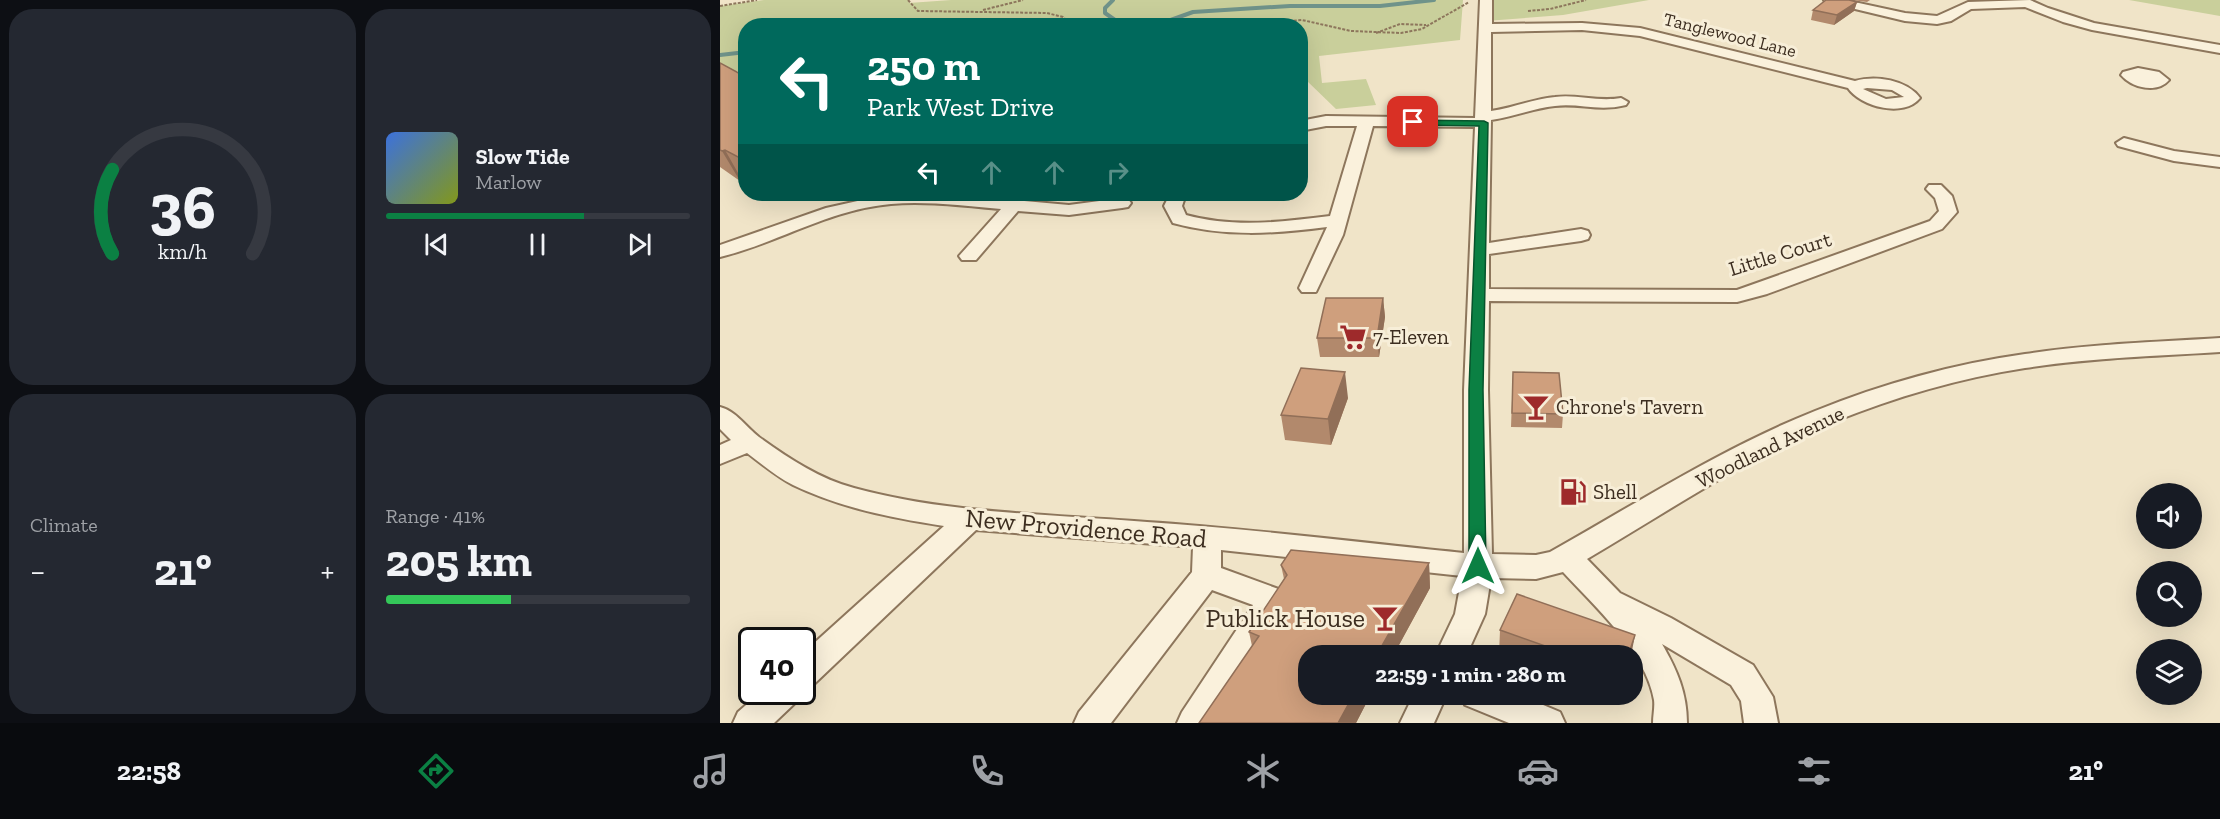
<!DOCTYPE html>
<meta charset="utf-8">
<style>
:root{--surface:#171b24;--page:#242831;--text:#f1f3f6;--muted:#9ea1a6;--line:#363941;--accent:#0b8043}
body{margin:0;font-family:"Zilla Slab",serif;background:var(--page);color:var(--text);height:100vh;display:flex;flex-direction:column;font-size:22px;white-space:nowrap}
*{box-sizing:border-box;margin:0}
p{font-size:20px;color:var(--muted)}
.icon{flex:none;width:33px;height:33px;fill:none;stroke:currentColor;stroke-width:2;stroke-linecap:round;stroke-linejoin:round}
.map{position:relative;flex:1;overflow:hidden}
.details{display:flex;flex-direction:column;gap:9px;padding:9px;background:#0d0f14;width:720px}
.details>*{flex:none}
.banner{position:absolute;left:18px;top:18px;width:570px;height:183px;border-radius:24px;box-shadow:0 6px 24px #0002;background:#00695c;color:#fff;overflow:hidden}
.buttons{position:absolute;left:1416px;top:483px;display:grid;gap:12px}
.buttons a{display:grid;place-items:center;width:66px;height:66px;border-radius:50%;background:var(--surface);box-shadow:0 6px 24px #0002;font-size:30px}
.speed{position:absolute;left:18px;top:627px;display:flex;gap:12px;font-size:30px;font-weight:700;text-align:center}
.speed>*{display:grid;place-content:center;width:78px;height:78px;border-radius:50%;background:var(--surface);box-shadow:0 6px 24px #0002;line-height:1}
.speed .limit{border:3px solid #111;border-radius:9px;background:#fff;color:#111}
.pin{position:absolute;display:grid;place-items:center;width:51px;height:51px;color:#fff;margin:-26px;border-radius:12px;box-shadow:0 3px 9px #0006}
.me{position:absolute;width:66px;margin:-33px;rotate:0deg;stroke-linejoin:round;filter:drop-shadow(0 0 4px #0008)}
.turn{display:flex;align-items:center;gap:21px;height:126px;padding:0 30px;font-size:27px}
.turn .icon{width:78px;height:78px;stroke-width:2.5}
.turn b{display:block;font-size:42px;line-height:51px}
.lanes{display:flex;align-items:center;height:57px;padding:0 30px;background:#0003;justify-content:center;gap:30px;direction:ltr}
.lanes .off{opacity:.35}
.big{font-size:45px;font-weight:700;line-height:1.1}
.details .card{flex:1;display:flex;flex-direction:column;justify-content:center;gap:9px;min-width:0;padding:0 21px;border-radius:24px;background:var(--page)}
.details .dial{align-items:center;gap:0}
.dial svg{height:156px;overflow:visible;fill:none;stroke:var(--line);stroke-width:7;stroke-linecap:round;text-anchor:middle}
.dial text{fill:var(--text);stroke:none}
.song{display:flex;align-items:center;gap:18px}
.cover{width:72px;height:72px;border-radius:9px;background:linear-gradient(135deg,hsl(220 70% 55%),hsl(70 70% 35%))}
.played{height:6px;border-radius:3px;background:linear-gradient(90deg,var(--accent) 65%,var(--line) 65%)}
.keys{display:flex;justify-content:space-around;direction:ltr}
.heat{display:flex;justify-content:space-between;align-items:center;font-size:33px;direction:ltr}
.charge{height:9px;border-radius:4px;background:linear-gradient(90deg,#34c759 41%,var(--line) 0)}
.details .tiles{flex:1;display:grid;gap:9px;grid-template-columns:repeat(2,1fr)}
.trip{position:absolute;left:578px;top:645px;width:345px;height:60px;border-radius:24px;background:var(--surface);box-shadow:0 6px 24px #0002;font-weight:700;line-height:60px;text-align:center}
.dock{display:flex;height:96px;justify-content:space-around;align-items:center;background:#090b0e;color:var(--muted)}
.dock .icon{width:42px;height:42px}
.dock .selected{color:var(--accent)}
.dock b{font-size:27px;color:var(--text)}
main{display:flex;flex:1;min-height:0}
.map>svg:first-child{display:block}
.green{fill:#c9cf9b}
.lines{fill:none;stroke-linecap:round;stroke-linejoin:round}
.stream{stroke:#6f938a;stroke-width:4}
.minor-casing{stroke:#8d765c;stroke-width:4}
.path{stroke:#8d765c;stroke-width:2;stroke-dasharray:3 1.5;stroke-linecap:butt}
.minor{fill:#faf1dc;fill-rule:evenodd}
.wall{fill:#b2896c}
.shaded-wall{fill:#916f58}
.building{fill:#cf9f7d;stroke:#916f58;stroke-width:1.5}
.route{fill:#0b8043;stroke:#07532c;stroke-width:1.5}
.labels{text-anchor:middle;stroke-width:6;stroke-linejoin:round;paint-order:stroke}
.far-street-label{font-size:18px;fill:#3d2e20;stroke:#f7eed8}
.street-label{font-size:21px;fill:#3d2e20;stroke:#f7eed8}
.poi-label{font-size:21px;fill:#3d2e20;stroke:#f7eed8;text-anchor:start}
.near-street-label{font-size:26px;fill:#3d2e20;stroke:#f7eed8}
.near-poi-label{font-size:26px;fill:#3d2e20;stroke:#f7eed8;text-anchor:end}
</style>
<main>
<section class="details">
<div class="tiles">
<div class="card dial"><svg viewBox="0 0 100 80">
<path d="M14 69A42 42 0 1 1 86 69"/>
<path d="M14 69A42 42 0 0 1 14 26" stroke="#0b8043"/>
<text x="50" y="56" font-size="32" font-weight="700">36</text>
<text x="50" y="72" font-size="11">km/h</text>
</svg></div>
<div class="card">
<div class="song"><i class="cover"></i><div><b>Slow Tide</b><p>Marlow</p></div></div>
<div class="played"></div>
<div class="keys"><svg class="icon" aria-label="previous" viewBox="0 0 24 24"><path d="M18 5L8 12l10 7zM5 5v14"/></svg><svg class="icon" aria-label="pause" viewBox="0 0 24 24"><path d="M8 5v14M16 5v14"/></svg><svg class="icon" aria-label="next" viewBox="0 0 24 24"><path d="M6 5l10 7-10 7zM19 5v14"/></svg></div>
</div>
<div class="card"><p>Climate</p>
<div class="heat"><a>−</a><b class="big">21°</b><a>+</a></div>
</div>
<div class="card"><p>Range · 41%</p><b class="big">205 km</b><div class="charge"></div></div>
</div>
</section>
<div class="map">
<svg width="1500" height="723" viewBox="0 0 1500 723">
<rect width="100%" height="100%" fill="#f0e4c8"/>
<path class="green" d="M44 0H188L189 3 231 0H743L740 40 599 56 602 83 646 79 656 105 616 109 586 80 581 81 580 26H26L25 70 0 74V6Z
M766 0H929L843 15 766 21Z
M1409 0H1500V16Z"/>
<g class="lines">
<path class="stream" d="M393 0 385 8V13L395 20
M321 26 377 20 419 26
M434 26 473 12 570 6H660L714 0
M0 55 26 52"/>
<defs>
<path id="minor" d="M760 0H772V24L862 23 920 28 1135 81C1156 75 1187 80 1200 98 1184 118 1141 107 1128 88L920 36 862 30 771 32V111C793 108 813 99 835 97 857 94 877 102 901 98L908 102 906 105C878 112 860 103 835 106 814 108 793 117 771 120L769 243 861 229 868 231 870 235 868 239 861 241 769 254V289L1017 290 1210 221 1219 211 1215 198 1206 189 1209 185H1221L1232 196 1237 212 1222 229 1047 294 1017 302 769 301 768 390 772 554 816 555 830 552C917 503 1002 448 1095 411 1162 384 1233 364 1305 354 1370 344 1435 342 1500 338V352C1435 356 1370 358 1305 368 1239 378 1175 397 1113 422 1026 458 947 512 867 559L900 593 951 618 1033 665 1053 697 1058 723H1024L1021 701 1011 685 942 644C957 670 967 693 967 723H933C933 715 935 707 934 700 926 652 874 606 843 572L816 579 771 578 765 614 746 656H715L735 614 742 576 501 550V568L564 591 568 600 493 723H457L462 712 533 605 492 590 391 723H354L359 712 472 572 473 547 256 530 93 685 82 689V654L224 526C172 518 121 508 73 485 57 477 42 464 27 453L0 464V445L11 440 0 429V407C16 411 26 427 39 437 68 458 100 479 134 488 229 514 330 514 427 522 533 529 638 542 744 553V390L755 127 653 126 623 235 596 292H582L579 288 607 227C554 234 504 237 453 223L444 206 450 194H466L462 206 466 215C513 228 563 222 610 216L637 126H606L580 131V121L606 116 755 118ZM1147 88 1172 90 1184 97 1166 99 1143 89Z
M1104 0H1125L1185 13 1217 16 1248 2 1310 0 1328 8 1374 23 1500 45V53L1372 30 1343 22 1305 7 1251 9 1231 21 1217 24 1185 21 1106 2Z
M1418 68 1439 72 1449 80C1437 94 1412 88 1401 75L1403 72Z
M1404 138 1454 151 1500 157V167L1454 161 1398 146 1396 143Z
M169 194H226L349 205 402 198 408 199 411 203 408 207 402 208 349 215 298 211 256 260H242L239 256 281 209C244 206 207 201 171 204 111 209 57 243 0 257V245L106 208Z
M41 692H80L75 703 54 723H13L18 712Z
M694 694H727L714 723H680Z
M741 694H797L840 712 845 723H789L745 705Z"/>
</defs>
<use href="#minor" class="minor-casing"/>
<path class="path" d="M188 0 198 11 327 13 343 17 352 26
M0 6 37 0
M263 10 303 0
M808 11 830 9 866 0
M511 26 582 20 631 31 681 33 702 29 749 2
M656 33 680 24 706 25"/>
<use href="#minor" class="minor"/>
</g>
<path class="wall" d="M1132 0H1150L1147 2Z
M1137 2 1134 11 1114 25 1091 20 1093 10Z
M0 63 26 77V182L22 180 20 181 0 167Z
M663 298 665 317 659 357H600L597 338Z
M793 372 843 414 842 428 791 427Z
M628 398 611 445 565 440 561 415Z
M571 550 709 563 710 588 673 656H588V694H651L636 723H479L532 646 529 632 564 579 561 565Z
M780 630 911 656H780L779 655Z
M835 694H849L847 699Z
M887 694H899L898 699Z"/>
<path class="shaded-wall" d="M1137 2 1134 11 1114 25 1117 15Z
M5 150 22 180 20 181 2 151Z
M26 154V171L18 157Z
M663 298 665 317 659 357 657 338Z
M625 372 628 398 611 445 608 419Z
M709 563 710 588 673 656H656Z
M915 635 911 656H908Z
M634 694H651L636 723H618Z"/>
<path class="building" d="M1106 0H1129L1137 2 1117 15 1093 10Z
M0 63 26 77V154L18 157 5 150 2 151 0 150Z
M606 298H663L657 338H597Z
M581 368 625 372 608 419 561 415Z
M793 372 839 373 843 414 792 413Z
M571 550 709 563 656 656H588V694H634L618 723H479L539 636 529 632 567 575 561 565Z
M797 594 915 635 908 656H821L825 646 780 630Z"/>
<path class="route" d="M689 120 764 121 768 123 763 390 766 566 764 571 758 573 752 571 749 566V390L759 126 693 125 689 124Z"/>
<defs>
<symbol id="supermarket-bare" viewBox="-9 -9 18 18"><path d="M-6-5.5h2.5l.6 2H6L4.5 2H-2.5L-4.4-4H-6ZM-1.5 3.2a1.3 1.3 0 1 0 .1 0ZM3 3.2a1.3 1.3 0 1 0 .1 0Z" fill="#9e2a2b" stroke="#f7eed8" stroke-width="2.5" paint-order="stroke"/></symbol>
<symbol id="bar-bare" viewBox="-9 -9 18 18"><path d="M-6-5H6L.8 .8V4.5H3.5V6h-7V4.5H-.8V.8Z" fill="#9e2a2b" stroke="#f7eed8" stroke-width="2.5" paint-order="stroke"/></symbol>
<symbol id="fuel-bare" viewBox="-9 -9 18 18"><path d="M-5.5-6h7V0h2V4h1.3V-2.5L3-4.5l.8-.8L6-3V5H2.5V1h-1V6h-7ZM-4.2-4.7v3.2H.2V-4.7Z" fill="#9e2a2b" stroke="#f7eed8" stroke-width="2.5" paint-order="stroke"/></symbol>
</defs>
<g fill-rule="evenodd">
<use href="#supermarket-bare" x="614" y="318" width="38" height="38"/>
<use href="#bar-bare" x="797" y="388" width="38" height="38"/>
<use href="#fuel-bare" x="834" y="473" width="38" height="38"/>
<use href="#bar-bare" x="646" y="599" width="38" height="38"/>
</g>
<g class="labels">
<g class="far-street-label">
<text transform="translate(1010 35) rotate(14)" y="6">Tanglewood Lane</text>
</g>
<g class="street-label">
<text transform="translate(1060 254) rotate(-17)" y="7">Little Court</text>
<text transform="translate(1050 447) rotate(-26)" y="7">Woodland Avenue</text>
</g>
<g class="poi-label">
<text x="653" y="344">7-Eleven</text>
<text x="836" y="414">Chrone's Tavern</text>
<text x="873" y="499">Shell</text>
</g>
<g class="near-street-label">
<text transform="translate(366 528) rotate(5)" y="9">New Providence Road</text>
</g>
<g class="near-poi-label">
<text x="645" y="627">Publick House</text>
</g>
</g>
</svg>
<div class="buttons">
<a><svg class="icon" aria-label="sound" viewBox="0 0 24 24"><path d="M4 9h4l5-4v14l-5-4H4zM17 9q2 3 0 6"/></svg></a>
<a><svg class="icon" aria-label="search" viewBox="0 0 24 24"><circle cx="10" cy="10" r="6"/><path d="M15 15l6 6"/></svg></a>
<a><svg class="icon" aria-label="layers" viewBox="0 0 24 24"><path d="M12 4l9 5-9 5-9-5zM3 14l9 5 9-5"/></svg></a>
</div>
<div class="speed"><div class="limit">40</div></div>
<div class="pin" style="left:693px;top:122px;background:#d93025"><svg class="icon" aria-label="arrive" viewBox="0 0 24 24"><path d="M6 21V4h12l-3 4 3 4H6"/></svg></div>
<svg class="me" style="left:758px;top:566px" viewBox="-20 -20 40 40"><path d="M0-17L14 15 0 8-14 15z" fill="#0b8043" stroke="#fff" stroke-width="4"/></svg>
<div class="trip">22:59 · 1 min · 280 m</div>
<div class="banner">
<div class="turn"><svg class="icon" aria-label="left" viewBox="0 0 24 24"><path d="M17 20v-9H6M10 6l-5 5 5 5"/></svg><div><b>250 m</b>Park West Drive</div></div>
<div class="lanes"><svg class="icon" aria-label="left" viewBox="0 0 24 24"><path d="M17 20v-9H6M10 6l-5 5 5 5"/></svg><svg class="icon off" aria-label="ahead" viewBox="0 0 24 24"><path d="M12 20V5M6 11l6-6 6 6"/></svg><svg class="icon off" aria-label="ahead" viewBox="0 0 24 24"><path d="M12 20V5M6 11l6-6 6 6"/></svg><svg class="icon off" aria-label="right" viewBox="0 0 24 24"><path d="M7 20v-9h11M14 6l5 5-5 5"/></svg></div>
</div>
</div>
</main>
<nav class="dock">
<b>22:58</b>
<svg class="icon selected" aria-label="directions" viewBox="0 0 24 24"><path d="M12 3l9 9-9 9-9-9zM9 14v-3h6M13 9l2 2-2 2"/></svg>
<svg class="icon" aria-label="music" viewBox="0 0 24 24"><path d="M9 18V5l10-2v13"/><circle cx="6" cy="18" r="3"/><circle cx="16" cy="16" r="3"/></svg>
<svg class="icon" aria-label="phone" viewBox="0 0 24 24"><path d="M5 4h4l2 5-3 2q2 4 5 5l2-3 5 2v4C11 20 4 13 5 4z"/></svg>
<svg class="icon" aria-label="climate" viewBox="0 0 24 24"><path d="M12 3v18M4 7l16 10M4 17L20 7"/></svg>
<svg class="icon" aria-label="car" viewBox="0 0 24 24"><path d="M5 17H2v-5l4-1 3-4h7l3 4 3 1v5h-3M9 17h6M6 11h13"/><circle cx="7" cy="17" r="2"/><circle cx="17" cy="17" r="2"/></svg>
<svg class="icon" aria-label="filters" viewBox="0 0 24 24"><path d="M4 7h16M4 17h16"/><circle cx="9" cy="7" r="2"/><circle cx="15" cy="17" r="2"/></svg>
<b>21°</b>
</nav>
